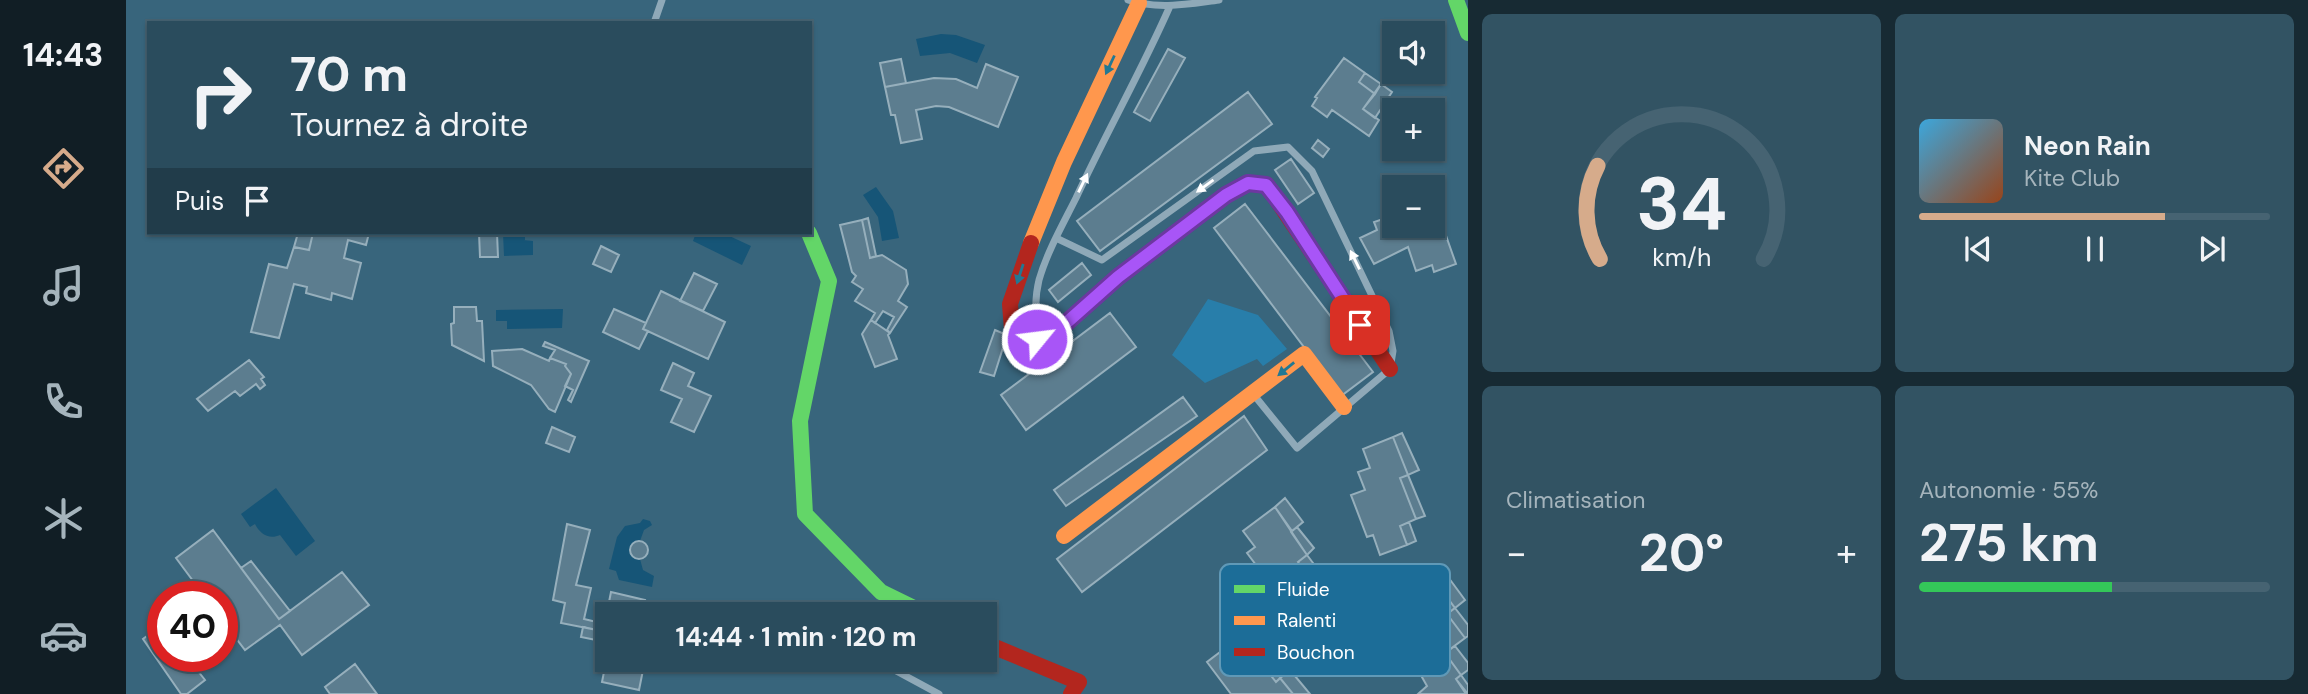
<!DOCTYPE html>
<html lang="fr">
<meta charset="utf-8">
<style>
:root{--surface:#2a4c5d;--page:#325363;--text:#f1f3f6;--muted:#a5b4bc;--line:#466372;--accent:#d6ab8b}
body{margin:0;font-family:"DM Sans",sans-serif;background:var(--page);color:var(--text);height:100vh;display:flex;flex-direction:column;font-size:26px;white-space:nowrap}
*{box-sizing:border-box;margin:0}
p{font-size:23px;color:var(--muted)}
.icon{flex:none;width:38px;height:38px;fill:none;stroke:currentColor;stroke-width:2;stroke-linecap:round;stroke-linejoin:round}
.map{position:relative;flex:1;overflow:hidden}
.details{display:flex;flex-direction:column;gap:14px;padding:14px;background:#172a33;width:840px}
.details>*{flex:none}
.banner{position:absolute;left:21px;top:21px;width:665px;height:214px;border-radius:0px;box-shadow:0 2px 5px #0004,0 0 0 2px var(--line);background:#2a4c5d;color:var(--text);overflow:hidden}
.fabs{position:absolute;left:1256px;top:21px;display:grid;gap:14px}
.fabs a{display:grid;place-items:center;width:63px;height:63px;border-radius:0px;background:var(--surface);box-shadow:0 2px 5px #0004,0 0 0 2px var(--line);font-size:35px}
.speed{position:absolute;left:21px;top:581px;display:flex;gap:14px;font-size:35px;font-weight:700;text-align:center}
.speed>*{display:grid;place-content:center;width:91px;height:91px;border-radius:50%;background:var(--surface);box-shadow:0 2px 5px #0004,0 0 0 2px var(--line);line-height:1}
.speed .limit{border:10px solid #d22;background:#fff;color:#111}
.pin{position:absolute;display:grid;place-items:center;width:60px;height:60px;color:#fff;margin:-30px;border-radius:14px;box-shadow:0 4px 10px #0006}
.me{position:absolute;width:77px;margin:-38px;rotate:61deg;stroke-linejoin:round;filter:drop-shadow(0 0 5px #0008)}
.turn{display:flex;align-items:center;gap:24px;height:147px;padding:0 28px;font-size:32px}
.turn .icon{width:91px;height:91px;stroke-width:2.5}
.turn b{display:block;font-size:49px;line-height:60px}
.then{display:flex;align-items:center;height:66px;padding:0 28px;background:#0003;gap:14px;font-size:26px}
.big{font-size:52px;font-weight:700;line-height:1.1}
.details .tile{flex:1;display:flex;flex-direction:column;justify-content:center;gap:10px;min-width:0;padding:0 24px;border-radius:10px;background:var(--page)}
.details .dial{align-items:center;gap:0}
.dial svg{height:182px;overflow:visible;fill:none;stroke:var(--line);stroke-width:7;stroke-linecap:round;text-anchor:middle}
.dial text{fill:var(--text);stroke:none}
.song{display:flex;align-items:center;gap:21px}
.cover{width:84px;height:84px;border-radius:10px;background:linear-gradient(135deg,hsl(200 70% 55%),hsl(20 70% 35%))}
.played{height:7px;border-radius:4px;background:linear-gradient(90deg,var(--accent) 70%,var(--line) 70%)}
.keys{display:flex;justify-content:space-around;direction:ltr}
.heat{display:flex;justify-content:space-between;align-items:center;font-size:38px;direction:ltr}
.charge{height:10px;border-radius:5px;background:linear-gradient(90deg,#34c759 55%,var(--line) 0)}
.details .tiles{flex:1;display:grid;gap:14px;grid-template-columns:repeat(2,1fr)}
.trip{position:absolute;left:469px;top:602px;width:402px;height:70px;border-radius:0px;background:var(--surface);box-shadow:0 2px 5px #0004,0 0 0 2px var(--line);font-weight:700;line-height:70px;text-align:center}
main{display:flex;flex:1;min-height:0}
.menu{display:flex;flex-direction:column;width:126px;justify-content:space-around;align-items:center;background:#111e25;color:var(--muted)}
.menu .icon{width:49px;height:49px}
.menu .active{color:var(--accent)}
.menu b{font-size:32px;color:var(--text)}
.map>svg:first-child{display:block}
.green{fill:#287eaa}
.water{fill:#165577}
.building{fill:#5c7d8f;stroke:#96afbc;stroke-width:2}
.lines{fill:none;stroke-linecap:round;stroke-linejoin:round}
.street{stroke:#8fa9b8;stroke-width:7}
.fast{stroke:#63d668;stroke-width:16}
.slow{stroke:#ff974d;stroke-width:16}
.jam{stroke:#b3261e;stroke-width:16}
.oneway{fill:#237893}
.oneway2{fill:#fff}
.route-casing{stroke:#6d37a1;stroke-width:18}
.route{stroke:#a855f7;stroke-width:12}
.key{fill:#1c6d98;stroke:#6099b7;stroke-width:2}
.key-label{font-size:19px;fill:#fff}
</style>
<main>
<nav class="menu">
<b>14:43</b>
<svg class="icon active" aria-label="directions" viewBox="0 0 24 24"><path d="M12 3l9 9-9 9-9-9zM9 14v-3h6M13 9l2 2-2 2"/></svg>
<svg class="icon" aria-label="music" viewBox="0 0 24 24"><path d="M9 18V5l10-2v13"/><circle cx="6" cy="18" r="3"/><circle cx="16" cy="16" r="3"/></svg>
<svg class="icon" aria-label="phone" viewBox="0 0 24 24"><path d="M5 4h4l2 5-3 2q2 4 5 5l2-3 5 2v4C11 20 4 13 5 4z"/></svg>
<svg class="icon" aria-label="climate" viewBox="0 0 24 24"><path d="M12 3v18M4 7l16 10M4 17L20 7"/></svg>
<svg class="icon" aria-label="car" viewBox="0 0 24 24"><path d="M5 17H2v-5l4-1 3-4h7l3 4 3 1v5h-3M9 17h6M6 11h13"/><circle cx="7" cy="17" r="2"/><circle cx="17" cy="17" r="2"/></svg>
</nav>
<div class="map">
<svg width="1342" height="694" viewBox="0 0 1342 694">
<rect width="100%" height="100%" fill="#38657c"/>
<path class="green" d="M1082 299 1132 315 1161 349 1137 366 1131 359 1079 383 1046 355Z"/>
<path class="water" d="M815 34 830 35 859 45 851 63 824 53 794 56 790 39Z
M750 187 767 211 773 238 756 241 752 217 737 195Z
M377 233H399V240H397L407 241V255L378 256Z
M570 233H597L625 246 616 265 567 241Z
M437 309 436 328 381 329V321H370V310Z
M150 488 189 541 170 556 154 535C143 540 134 534 129 524L124 527 115 514Z
M517 519 524 521 526 525 518 530 514 541 506 545 504 551 508 557 514 559 517 570 528 576 526 587 493 580 490 571 483 569 491 537 499 526 514 523Z"/>
<path class="building" d="M1042 49 1059 58 1024 121 1008 112Z
M1218 58 1239 73 1233 82 1249 94 1237 109 1253 120 1243 136 1206 110 1201 117 1186 106 1191 98 1189 97Z
M775 59 780 83 759 87 754 63Z
M860 64 892 77 872 127 823 107 810 106 790 110 796 139 775 143 769 115H765L759 87 808 78 830 79 851 88Z
M1239 73 1255 84 1249 94 1233 82Z
M1255 84 1266 92 1249 118 1237 109Z
M1122 92 1146 124 974 251 951 221Z
M1192 140 1203 149 1197 157 1186 148Z
M1165 159 1188 193 1172 204 1149 170Z
M1119 204 1247 372 1215 396 1088 228Z
M1269 215V226H1303L1306 234 1318 230 1330 264 1308 272 1306 265 1290 271 1282 247 1248 264 1234 238 1251 230 1248 222Z
M742 218 750 256 744 258 736 220Z
M736 220 744 258 756 255 780 270 782 284 772 301 781 307 764 333 761 330 768 317 757 311 749 323 745 320 749 313 729 301 737 289 726 282 730 276 726 272 714 225Z
M172 233H187L183 250 168 247Z
M187 233H243L240 245 222 240 218 258 235 263 226 299 206 293 205 300 180 293 181 287 168 284 153 338 125 332 143 264 161 268 168 247 183 250Z
M353 233H371L372 257H354Z
M475 246 493 255 485 272 467 264Z
M956 263 965 275 932 302 923 290Z
M568 273 591 284 577 311 554 301Z
M535 291 599 322 582 359 517 329Z
M328 307H350L351 321H356L358 361 326 345 325 324 328 323Z
M488 309 520 323 517 329 522 331 513 349 477 332Z
M984 313 1010 347 900 430 875 395Z
M745 320 764 333 762 335 771 359 749 367 736 334Z
M869 330 881 335 868 376 854 372Z
M419 342 463 361 445 402 442 400 447 390 439 386 445 374 439 366 440 364 424 358 429 350 417 346Z
M396 349 423 361 424 358 440 364 439 366 445 374 429 412 423 409 405 385 367 366 366 351Z
M123 360 138 377 135 379 139 385 134 389 130 384 114 396 109 391 82 411 71 399Z
M547 363 568 373 562 386 585 396 568 432 545 422 556 399 535 390Z
M1057 397 1071 416 940 506 928 490Z
M1118 416 1141 450 956 592 931 559Z
M426 427 449 437 443 452 420 443Z
M1276 433 1293 470 1282 475 1267 437Z
M1267 437 1282 475 1274 478 1290 519 1274 526 1281 545 1254 555 1247 535 1241 537 1225 495 1239 490 1232 472 1244 468 1237 449Z
M1282 475 1299 516 1290 519 1274 478Z
M1159 498 1177 522 1166 531 1149 507Z
M1149 507 1181 555 1172 562 1197 596 1162 622 1130 577 1136 573 1121 553 1129 547 1117 531Z
M1283 522 1290 541 1281 545 1274 526Z
M441 524 464 530 450 585 465 588 458 619 479 624 482 607 512 614H481V632L435 623 439 603 427 600Z
M1171 527 1188 548 1181 555 1165 532Z
M87 530 153 619 216 572 243 605 176 655 154 625 119 650 96 620V597H79L50 558Z
M504 550a9 9 0 1 1 18 0a9 9 0 1 1-18 0Z
M1181 555 1206 588 1197 596 1172 562Z
M125 561 164 611 153 619 115 568Z
M1314 566 1339 600 1329 608 1304 574Z
M1304 574 1329 608 1321 614 1339 638 1319 653 1335 675 1330 679 1340 694H1292L1301 686 1292 670 1299 665 1283 640 1287 637 1264 603Z
M485 592 519 600 516 614 482 607Z
M517 607 537 611 536 614H516Z
M1329 608 1342 625V636L1339 638 1321 614Z
M37 624V656H60L79 680 61 694H55L17 639Z
M457 627 481 632V653L472 651 475 641 455 637Z
M1106 643 1119 661 1128 654 1150 682 1154 678 1167 694H1105L1081 662Z
M1138 645 1160 673 1150 682 1128 654Z
M1329 646 1342 663V670L1335 675 1319 653Z
M481 657V660H519L513 690 476 682Z
M229 664 251 694H204L199 687Z
M1164 670 1184 694H1167L1154 678Z
M1335 675 1342 685V694L1330 679Z"/>
<g class="lines">
<path class="street" d="M1002 0C1033 10 1062 4 1093 0
M528 23 536 0
M930 238 976 260 1128 151 1162 147 1186 171 1263 331 1267 351 1264 369 1171 448 1128 395
M911 339C910 319 908 300 913 280 921 252 937 224 950 198 980 133 1015 72 1044 6
M750 660 813 694"/>
<path class="fast" d="M1330 0 1342 33
M683 233 703 281 674 421 679 514 755 592 800 614"/>
<path class="slow" d="M905 243 938 162 1013 3
M938 536 1178 354 1218 407"/>
<path class="jam" d="M905 243 884 304 887 342 921 340 992 277 1100 195 1122 183 1141 185 1264 369
M859 643 953 682 945 694"/>
</g>
<defs><path id="oneway-solid" d="M-6-.8H1V-3.2L6.5 0L1 3.2V.8H-6Z" transform="scale(1.75)"/></defs>
<g class="oneway">
<use href="#oneway-solid" transform="translate(984 65) rotate(115)"/>
<use href="#oneway-solid" transform="translate(894 274) rotate(108)"/>
<use href="#oneway-solid" transform="translate(1160 369) rotate(141)"/>
</g>
<g class="oneway2">
<use href="#oneway-solid" transform="translate(957 183) rotate(-64)"/>
<use href="#oneway-solid" transform="translate(1079 186) rotate(144)"/>
<use href="#oneway-solid" transform="translate(1229 260) rotate(-116)"/>
</g>
<g class="lines">
<defs>
<path id="route" d="M911 339 921 340 992 277 1100 195 1122 183 1140 185 1161 212 1234 325"/>
</defs>
<use href="#route" class="route-casing"/>
<use href="#route" class="route"/>
</g>
<rect x="1094" y="564" width="230" height="112" rx="10" class="key"/>
<rect x="1108" y="585" width="31" height="8" fill="#63d668"/>
<rect x="1108" y="616" width="31" height="9" fill="#ff974d"/>
<rect x="1108" y="648" width="31" height="8" fill="#b3261e"/>
<g class="key-label">
<text x="1151" y="596">Fluide</text>
<text x="1151" y="627">Ralenti</text>
<text x="1151" y="659">Bouchon</text>
</g>
</svg>
<div class="fabs">
<a><svg class="icon" aria-label="sound" viewBox="0 0 24 24"><path d="M4 9h4l5-4v14l-5-4H4zM17 9q2 3 0 6"/></svg></a>
<a>+</a>
<a>−</a>
</div>
<div class="speed"><div class="limit">40</div></div>
<div class="pin" style="left:1234px;top:325px;background:#d93025"><svg class="icon" aria-label="arrive" viewBox="0 0 24 24"><path d="M6 21V4h12l-3 4 3 4H6"/></svg></div>
<svg class="me" style="left:911px;top:339px" viewBox="-20 -20 40 40"><circle r="17" fill="#a855f7" stroke="#fff" stroke-width="3"/><path d="M0-11L8 9 0 5-8 9z" fill="#fff"/></svg>
<div class="trip">14:44 · 1 min · 120 m</div>
<div class="banner">
<div class="turn"><svg class="icon" aria-label="right" viewBox="0 0 24 24"><path d="M7 20v-9h11M14 6l5 5-5 5"/></svg><div><b>70 m</b>Tournez à droite</div></div>
<div class="then">Puis<svg class="icon" aria-label="arrive" viewBox="0 0 24 24"><path d="M6 21V4h12l-3 4 3 4H6"/></svg></div>
</div>
</div>
<section class="details">
<div class="tiles">
<div class="tile dial"><svg viewBox="0 0 100 80">
<path d="M14 69A42 42 0 1 1 86 69"/>
<path d="M14 69A42 42 0 0 1 13 28" stroke="#d6ab8b"/>
<text x="50" y="56" font-size="32" font-weight="700">34</text>
<text x="50" y="72" font-size="11">km/h</text>
</svg></div>
<div class="tile">
<div class="song"><i class="cover"></i><div><b>Neon Rain</b><p>Kite Club</p></div></div>
<div class="played"></div>
<div class="keys"><svg class="icon" aria-label="previous" viewBox="0 0 24 24"><path d="M18 5L8 12l10 7zM5 5v14"/></svg><svg class="icon" aria-label="pause" viewBox="0 0 24 24"><path d="M8 5v14M16 5v14"/></svg><svg class="icon" aria-label="next" viewBox="0 0 24 24"><path d="M6 5l10 7-10 7zM19 5v14"/></svg></div>
</div>
<div class="tile"><p>Climatisation</p>
<div class="heat"><a>−</a><b class="big">20°</b><a>+</a></div>
</div>
<div class="tile"><p>Autonomie · 55%</p><b class="big">275 km</b><div class="charge"></div></div>
</div>
</section>
</main>
